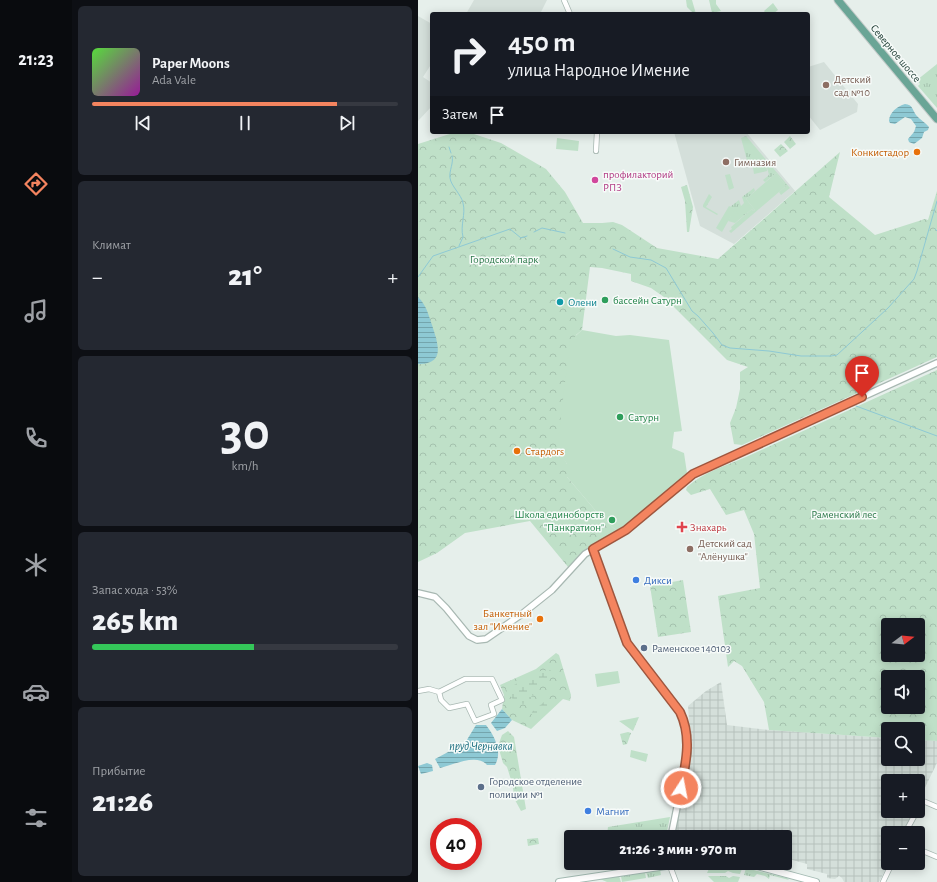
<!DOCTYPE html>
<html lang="ru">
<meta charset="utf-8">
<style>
:root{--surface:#171b24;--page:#242831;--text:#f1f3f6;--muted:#9ea1a6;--line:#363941;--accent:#f4845f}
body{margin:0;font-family:"Alegreya Sans",sans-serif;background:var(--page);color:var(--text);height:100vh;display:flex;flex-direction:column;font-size:15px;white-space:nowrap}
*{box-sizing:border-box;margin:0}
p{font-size:13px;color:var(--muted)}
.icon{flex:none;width:22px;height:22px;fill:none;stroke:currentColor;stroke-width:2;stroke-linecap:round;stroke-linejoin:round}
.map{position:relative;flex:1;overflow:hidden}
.drawer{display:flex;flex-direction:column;gap:6px;padding:6px;background:#0d0f14;width:346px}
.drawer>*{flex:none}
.guide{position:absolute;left:12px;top:12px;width:380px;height:122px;border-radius:4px;box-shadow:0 2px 10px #0003;background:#171b24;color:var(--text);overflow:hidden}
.needle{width:26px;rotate:74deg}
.tools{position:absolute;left:463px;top:618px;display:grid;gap:8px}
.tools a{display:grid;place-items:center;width:44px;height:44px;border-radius:4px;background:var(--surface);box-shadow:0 2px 10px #0003;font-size:20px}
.speed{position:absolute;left:12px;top:818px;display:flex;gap:8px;font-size:20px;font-weight:700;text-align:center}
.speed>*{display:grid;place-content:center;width:52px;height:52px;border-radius:50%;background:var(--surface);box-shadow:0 2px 10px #0003;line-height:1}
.speed .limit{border:6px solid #d22;background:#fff;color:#111}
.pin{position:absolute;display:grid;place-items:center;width:34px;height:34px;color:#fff;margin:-41px -17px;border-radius:50% 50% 50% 0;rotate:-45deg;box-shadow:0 0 4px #0007}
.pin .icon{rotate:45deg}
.me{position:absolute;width:44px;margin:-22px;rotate:11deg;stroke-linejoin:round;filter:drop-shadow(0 0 3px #0008)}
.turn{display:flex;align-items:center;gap:14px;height:84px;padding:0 12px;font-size:18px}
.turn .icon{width:52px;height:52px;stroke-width:2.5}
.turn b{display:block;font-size:28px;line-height:34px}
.then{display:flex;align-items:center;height:38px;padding:0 12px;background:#0003;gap:8px;font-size:15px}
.big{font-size:30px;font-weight:800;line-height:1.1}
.drawer .widget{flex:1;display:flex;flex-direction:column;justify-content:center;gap:6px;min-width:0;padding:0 14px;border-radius:6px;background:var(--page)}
.drawer .dial{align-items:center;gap:0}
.dial b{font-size:52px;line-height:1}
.song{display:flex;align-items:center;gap:12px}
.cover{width:48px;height:48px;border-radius:6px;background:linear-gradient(135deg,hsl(110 70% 55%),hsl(300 70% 35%))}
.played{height:4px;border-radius:2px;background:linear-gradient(90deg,var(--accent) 80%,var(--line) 80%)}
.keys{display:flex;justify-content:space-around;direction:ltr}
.heat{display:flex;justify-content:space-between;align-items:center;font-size:22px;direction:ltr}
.charge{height:6px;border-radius:3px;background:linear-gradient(90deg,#34c759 53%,var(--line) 0)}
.trip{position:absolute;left:146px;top:830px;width:228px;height:40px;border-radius:4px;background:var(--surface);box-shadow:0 2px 10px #0003;font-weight:800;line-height:40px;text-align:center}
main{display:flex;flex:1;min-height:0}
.tabs{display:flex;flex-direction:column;width:72px;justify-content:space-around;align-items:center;background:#090b0e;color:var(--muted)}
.tabs .icon{width:28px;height:28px}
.tabs .selected{color:var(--accent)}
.tabs b{font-size:18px;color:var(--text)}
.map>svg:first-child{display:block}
.built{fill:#d4dfda}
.industrial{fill:url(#industrial-grid)}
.grass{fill:url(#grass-tufts)}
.forest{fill:url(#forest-crowns);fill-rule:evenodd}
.wetland{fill:url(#wetland-marsh)}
.pitch{fill:#bfe0c8}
.water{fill:url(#water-rules)}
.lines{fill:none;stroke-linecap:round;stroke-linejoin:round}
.stream{stroke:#8ec9d4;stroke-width:1}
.minor-casing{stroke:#a8b8b2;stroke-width:6}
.tertiary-casing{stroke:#a8b8b2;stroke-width:8}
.secondary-casing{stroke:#a4bbb3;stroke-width:8}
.primary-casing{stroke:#c2cac8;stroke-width:9}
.minor{stroke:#fff;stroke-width:4.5}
.tertiary{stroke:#fff;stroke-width:5.5}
.secondary{stroke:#fff;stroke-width:6}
.primary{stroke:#6aa596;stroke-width:7}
.route-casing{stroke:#9f563e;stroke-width:10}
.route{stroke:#f4845f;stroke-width:7}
.education-dot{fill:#8d6e63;stroke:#f7fbf9;stroke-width:1.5}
.food-dot{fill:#e8710a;stroke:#f7fbf9;stroke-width:1.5}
.hotel-dot{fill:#d1479c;stroke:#f7fbf9;stroke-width:1.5}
.leisure-dot{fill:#2e9e5b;stroke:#f7fbf9;stroke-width:1.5}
.culture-dot{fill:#0f9aa8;stroke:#f7fbf9;stroke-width:1.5}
.health-dot{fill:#e0444e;stroke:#f7fbf9;stroke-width:1.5}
.shop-dot{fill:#3f7fe0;stroke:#f7fbf9;stroke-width:1.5}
.service-dot{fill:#5c6f8a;stroke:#f7fbf9;stroke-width:1.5}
.labels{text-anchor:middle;stroke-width:3;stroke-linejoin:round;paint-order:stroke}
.street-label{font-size:11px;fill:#24423a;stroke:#f7fbf9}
.education-label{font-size:11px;fill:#785e54;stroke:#f7fbf9;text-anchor:start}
.food-label{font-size:11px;fill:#c56008;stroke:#f7fbf9;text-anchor:end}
.hotel-label{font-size:11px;fill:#b23c85;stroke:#f7fbf9;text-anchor:start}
.park-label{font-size:11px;fill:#2d7a4b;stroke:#f7fbf9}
.leisure-label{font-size:11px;fill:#27864d;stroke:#f7fbf9;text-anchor:start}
.culture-label{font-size:11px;fill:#0d838f;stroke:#f7fbf9;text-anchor:start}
.health-label{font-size:11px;fill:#be3a42;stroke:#f7fbf9;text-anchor:start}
.shop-label{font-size:11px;fill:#366cbe;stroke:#f7fbf9;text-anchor:start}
.service-label{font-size:11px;fill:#4e5e75;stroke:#f7fbf9;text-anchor:start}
.water-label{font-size:12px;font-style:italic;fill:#1c6f80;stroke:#f7fbf9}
</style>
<main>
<nav class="tabs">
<b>21:23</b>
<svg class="icon selected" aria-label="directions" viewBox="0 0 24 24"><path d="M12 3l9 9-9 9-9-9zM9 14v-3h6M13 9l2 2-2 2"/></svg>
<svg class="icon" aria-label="music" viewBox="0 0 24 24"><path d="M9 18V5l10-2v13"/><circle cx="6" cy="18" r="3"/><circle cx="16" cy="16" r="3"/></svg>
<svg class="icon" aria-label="phone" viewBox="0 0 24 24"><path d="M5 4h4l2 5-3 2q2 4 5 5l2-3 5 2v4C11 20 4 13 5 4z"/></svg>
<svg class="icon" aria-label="climate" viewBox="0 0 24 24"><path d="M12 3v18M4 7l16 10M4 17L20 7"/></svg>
<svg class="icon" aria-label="car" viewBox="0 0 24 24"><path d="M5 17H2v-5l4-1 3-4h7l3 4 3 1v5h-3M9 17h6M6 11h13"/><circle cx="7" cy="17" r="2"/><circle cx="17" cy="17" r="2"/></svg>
<svg class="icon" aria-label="filters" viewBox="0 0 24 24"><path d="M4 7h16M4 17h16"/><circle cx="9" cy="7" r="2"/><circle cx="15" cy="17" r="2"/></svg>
</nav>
<section class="drawer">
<div class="widget">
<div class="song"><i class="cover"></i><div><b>Paper Moons</b><p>Ada Vale</p></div></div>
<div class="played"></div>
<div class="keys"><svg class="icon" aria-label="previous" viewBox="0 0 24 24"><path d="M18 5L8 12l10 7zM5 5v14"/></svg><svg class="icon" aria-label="pause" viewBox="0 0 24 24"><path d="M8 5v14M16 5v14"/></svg><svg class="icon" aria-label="next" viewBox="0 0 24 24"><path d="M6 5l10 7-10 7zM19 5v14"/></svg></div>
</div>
<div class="widget"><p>Климат</p>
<div class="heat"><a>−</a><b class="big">21°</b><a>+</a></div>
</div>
<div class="widget dial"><b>30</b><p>km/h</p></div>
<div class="widget"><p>Запас хода · 53%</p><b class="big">265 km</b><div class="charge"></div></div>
<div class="widget"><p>Прибытие</p><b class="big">21:26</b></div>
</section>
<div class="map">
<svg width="519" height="882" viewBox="0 0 519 882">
<defs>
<pattern id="industrial-grid" width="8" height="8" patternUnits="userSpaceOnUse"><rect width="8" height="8" fill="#d4dfda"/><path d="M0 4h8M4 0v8" fill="none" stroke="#b6c1bc"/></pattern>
<pattern id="grass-tufts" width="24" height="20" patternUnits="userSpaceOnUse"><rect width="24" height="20" fill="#bfe0c8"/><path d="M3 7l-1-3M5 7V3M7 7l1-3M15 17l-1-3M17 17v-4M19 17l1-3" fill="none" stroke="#a4c1ad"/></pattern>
<pattern id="forest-crowns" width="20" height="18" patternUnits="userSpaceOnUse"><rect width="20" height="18" fill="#bfe0c8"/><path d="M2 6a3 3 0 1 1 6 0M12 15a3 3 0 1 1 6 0" fill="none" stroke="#a4c1ad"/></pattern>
<pattern id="wetland-marsh" width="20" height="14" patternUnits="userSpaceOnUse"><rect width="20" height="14" fill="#bfe0c8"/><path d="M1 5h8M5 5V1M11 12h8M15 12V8" fill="none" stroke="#a4c1ad"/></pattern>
<pattern id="water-rules" width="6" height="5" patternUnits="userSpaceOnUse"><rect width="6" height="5" fill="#8ec9d4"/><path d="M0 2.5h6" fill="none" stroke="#74a5ad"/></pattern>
</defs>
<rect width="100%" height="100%" fill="#e6efeb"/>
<path class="built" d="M56 0H129L122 14H48Z
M0 16 14 24V63L5 77 14 83V106L0 121Z
M406 62 440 104 439 112 402 130 390 115V67Z
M256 132H328L377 191 316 244 282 226Z"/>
<path class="industrial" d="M303 682 309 725 351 730 470 738V759H500V740L519 741V763L500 802V781H470V811H496L485 833H470L471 863 461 882H426L424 878 421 876 417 879 409 878V874L389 869V864L367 858V837H256L273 749 270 706 288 691Z"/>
<path class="grass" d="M519 64V108L500 86 502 84 499 80Z
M328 136 372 188 363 195 361 192 368 186 358 173 347 182 345 180 351 175 348 164 335 168 333 163 330 164 323 138Z
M336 188 337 191 328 199 337 210 335 211 334 209 317 223 310 221 316 209 312 207 321 200 323 206 326 203 324 197Z
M291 194 294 197 288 207 300 214 299 215 285 207V205Z
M221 717 215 731 201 721Z
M252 817 248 836 189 834 190 827Z
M293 864H315L325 866 322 874 315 873 310 871 307 873H289Z
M328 868 369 878 371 880 352 875 351 879 347 876 339 874 336 877 326 875Z
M242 869 243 875 230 878 228 872Z
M227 872 228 878 204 882 203 876Z
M201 876 203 882H189L182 879Z
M290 876H308L311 878 315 876 322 877 320 882H296Z"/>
<path class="forest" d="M268 0H274L278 14H276L269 7Z
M291 0H298V4L303 11 294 13Z
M38 132H50L83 143 128 169 147 192 165 223H184L195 222 204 225 239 248 300 259 422 152 411 197 457 235 507 219 510 220 519 191V357L324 445 316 444 312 423 318 408 322 389V372L330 367 309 360 246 297 233 288 213 281V274L184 268 172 267 164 330 158 335 145 457 149 464V477L183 517 199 531 164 553 150 567 112 521 47 533 19 553 0 562V144Z
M372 136 378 144 372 149 366 142Z
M363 144 370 151 362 157 356 150Z
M269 185 275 207 271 232H269L267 201 263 187Z
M519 370V741L500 740V729H470V738L351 730 346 702 324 666 316 661 310 667 300 596 342 588 336 534 326 510 308 515 292 489 273 495 268 490 269 487C286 472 307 466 328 457ZM470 625H500V655H470ZM470 677H500V707H470Z
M265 580 273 632 240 637 232 586Z
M138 653 141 655 153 695 152 701 145 699 113 729 94 720 84 709 86 695 82 685 118 669Z
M90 731 96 737 108 809 103 811 97 800 94 783 89 767 85 763 80 746 84 735Z
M210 732 213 733 209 744 205 745 202 734Z
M120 838 121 844 110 846 109 839Z"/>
<path class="wetland" d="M133 670 128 680 107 704 98 703 87 690 122 671Z
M127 701 131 708 120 719 113 722 114 712Z"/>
<path class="pitch" d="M355 3 360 10 355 14H348L346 11Z
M139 138 161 141 160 151 138 149Z
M348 164 349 171 336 174 335 168Z
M358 173 368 186 313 233 311 231 314 229 313 227 334 209 335 211 337 210 328 199Z
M312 174 316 188 311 190 307 175Z
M328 203 332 208 322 216 318 211Z
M311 206 317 209 304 232 298 228Z
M164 330 198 336 212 335 251 340 264 431 256 432 254 448 266 453 269 473 214 520 199 531 183 517 149 477V464L139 450 152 341Z
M200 671 202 683 179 687 177 674Z
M213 750 230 754 228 762 212 757Z"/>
<path class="water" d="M487 104C495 105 494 109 498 115 502 120 507 122 511 127L510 130 506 132 504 138 496 144 491 142 490 139 496 132 498 126 493 119 487 117 477 124 472 123 471 121C471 113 479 106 487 104Z
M0 297C9 306 10 314 14 325 20 344 28 364 0 364Z
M84 709 94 720 87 728 79 731 73 723Z
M58 725H68C76 735 85 752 77 765H69C59 753 35 765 22 768L17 759 47 743Z
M9 763 14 765 15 771 3 774 0 766Z"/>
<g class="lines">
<path class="stream" d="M31 147 33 153
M34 156C36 163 31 170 32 178 33 186 43 194 45 203 48 214 42 225 45 237L41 246
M517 229 519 231
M116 232 124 228 147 233
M195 249 212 257 233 260 248 268 274 311 280 316 295 333 304 345 312 348 351 351 383 356H413L419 355 470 308 496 279 499 271 519 201
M0 277 15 256 92 229 103 238 109 236
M438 406 519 436"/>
<defs>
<path id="minor" d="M146 0 152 14
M178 151 179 132
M0 691 11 689 21 692 47 679H74L84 700 73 705 76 714 57 721 49 704 31 708 23 700 21 692
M500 810 505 801 519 807
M487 833 499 811
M500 849 519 857
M252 866 258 882
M465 882 474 863"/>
<path id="tertiary" d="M175 549 209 643 262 712 268 728 270 753 253 837
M0 593 17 597 28 608 51 636 59 640 68 639 104 614 134 590 167 554 208 530 275 474 519 363"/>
<path id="secondary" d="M328 863 398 882
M141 882 268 863"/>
<path id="primary" d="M420 0 519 119"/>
</defs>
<use href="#minor" class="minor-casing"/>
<use href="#tertiary" class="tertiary-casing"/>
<use href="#secondary" class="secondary-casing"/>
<use href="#primary" class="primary-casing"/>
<use href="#minor" class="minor"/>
<use href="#tertiary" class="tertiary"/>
<use href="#secondary" class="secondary"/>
<use href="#primary" class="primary"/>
</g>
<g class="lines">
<defs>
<path id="route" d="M263 788C268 762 274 737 262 712L209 643 175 549 208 530 275 474 444 397"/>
</defs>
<use href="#route" class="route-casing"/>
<use href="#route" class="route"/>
</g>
<g class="education-dot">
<circle cx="408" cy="85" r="4"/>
<circle cx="308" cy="162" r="4"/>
<circle cx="272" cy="549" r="4"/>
</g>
<g class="food-dot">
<circle cx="499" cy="152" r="4"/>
<circle cx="99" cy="451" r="4"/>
<circle cx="122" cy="619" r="4"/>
</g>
<circle class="hotel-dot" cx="177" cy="180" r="4"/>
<g class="leisure-dot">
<circle cx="187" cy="300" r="4"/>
<circle cx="202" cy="417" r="4"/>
<circle cx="194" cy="520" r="4"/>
</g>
<circle class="culture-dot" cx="142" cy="302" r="4"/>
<path class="health-dot" d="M262 521h4v4h4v4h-4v4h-4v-4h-4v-4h4z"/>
<g class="shop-dot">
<circle cx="218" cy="580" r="4"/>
<circle cx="170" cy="811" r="4"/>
</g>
<g class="service-dot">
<circle cx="226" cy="648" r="4"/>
<circle cx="63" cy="787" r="4"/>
</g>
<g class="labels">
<g class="street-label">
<text transform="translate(478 53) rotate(50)" y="4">Северное шоссе</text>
</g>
<g class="education-label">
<text x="416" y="83">Детский<tspan x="416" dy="13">сад №10</tspan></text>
<text x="316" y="166">Гимназия</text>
<text x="280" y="547">Детский сад<tspan x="280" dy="13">"Алёнушка"</tspan></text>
</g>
<g class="food-label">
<text x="491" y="156">Конкистадор</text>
<text x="107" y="455" text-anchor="start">Стардогs</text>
<text x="114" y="617">Банкетный<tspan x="114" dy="13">зал "Имение"</tspan></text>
</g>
<g class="hotel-label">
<text x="185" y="178">профилакторий<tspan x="185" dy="13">РПЗ</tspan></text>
</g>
<g class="park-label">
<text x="86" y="263">Городской парк</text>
<text x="426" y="518">Раменский лес</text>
</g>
<g class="leisure-label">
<text x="195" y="304">бассейн Сатурн</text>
<text x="210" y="421">Сатурн</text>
<text x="186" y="518" text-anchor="end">Школа единоборств<tspan x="186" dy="13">"Панкратион"</tspan></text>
</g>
<g class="culture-label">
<text x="150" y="306">Олени</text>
</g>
<g class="health-label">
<text x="272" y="531">Знахарь</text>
</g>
<g class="shop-label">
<text x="226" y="584">Дикси</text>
<text x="178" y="815">Магнит</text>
</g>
<g class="service-label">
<text x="234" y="652">Раменское 140103</text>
<text x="71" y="785">Городское отделение<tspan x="71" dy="13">полиции №1</tspan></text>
</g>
<g class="water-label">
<text x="63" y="750">пруд Чернавка</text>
</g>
</g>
</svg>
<div class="tools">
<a><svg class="needle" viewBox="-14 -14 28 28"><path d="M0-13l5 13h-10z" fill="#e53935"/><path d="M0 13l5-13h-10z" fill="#9ea1a6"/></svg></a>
<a><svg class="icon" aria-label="sound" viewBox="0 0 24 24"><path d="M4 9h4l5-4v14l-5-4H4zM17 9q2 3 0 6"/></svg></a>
<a><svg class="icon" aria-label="search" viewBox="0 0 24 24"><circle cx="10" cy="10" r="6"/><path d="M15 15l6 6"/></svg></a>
<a>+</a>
<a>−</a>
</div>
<div class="speed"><div class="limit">40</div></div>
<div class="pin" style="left:444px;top:397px;background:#d93025"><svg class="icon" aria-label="arrive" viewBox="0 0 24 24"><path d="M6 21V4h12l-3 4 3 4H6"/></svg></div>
<svg class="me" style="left:263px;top:788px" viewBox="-20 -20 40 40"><circle r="17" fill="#f4845f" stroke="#fff" stroke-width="3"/><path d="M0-11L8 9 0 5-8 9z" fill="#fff"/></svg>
<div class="trip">21:26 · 3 мин · 970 m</div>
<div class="guide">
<div class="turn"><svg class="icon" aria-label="right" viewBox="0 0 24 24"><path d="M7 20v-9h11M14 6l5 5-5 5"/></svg><div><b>450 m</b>улица Народное Имение</div></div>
<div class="then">Затем<svg class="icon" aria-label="arrive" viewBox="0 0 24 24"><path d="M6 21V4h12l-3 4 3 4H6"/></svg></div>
</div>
</div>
</main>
